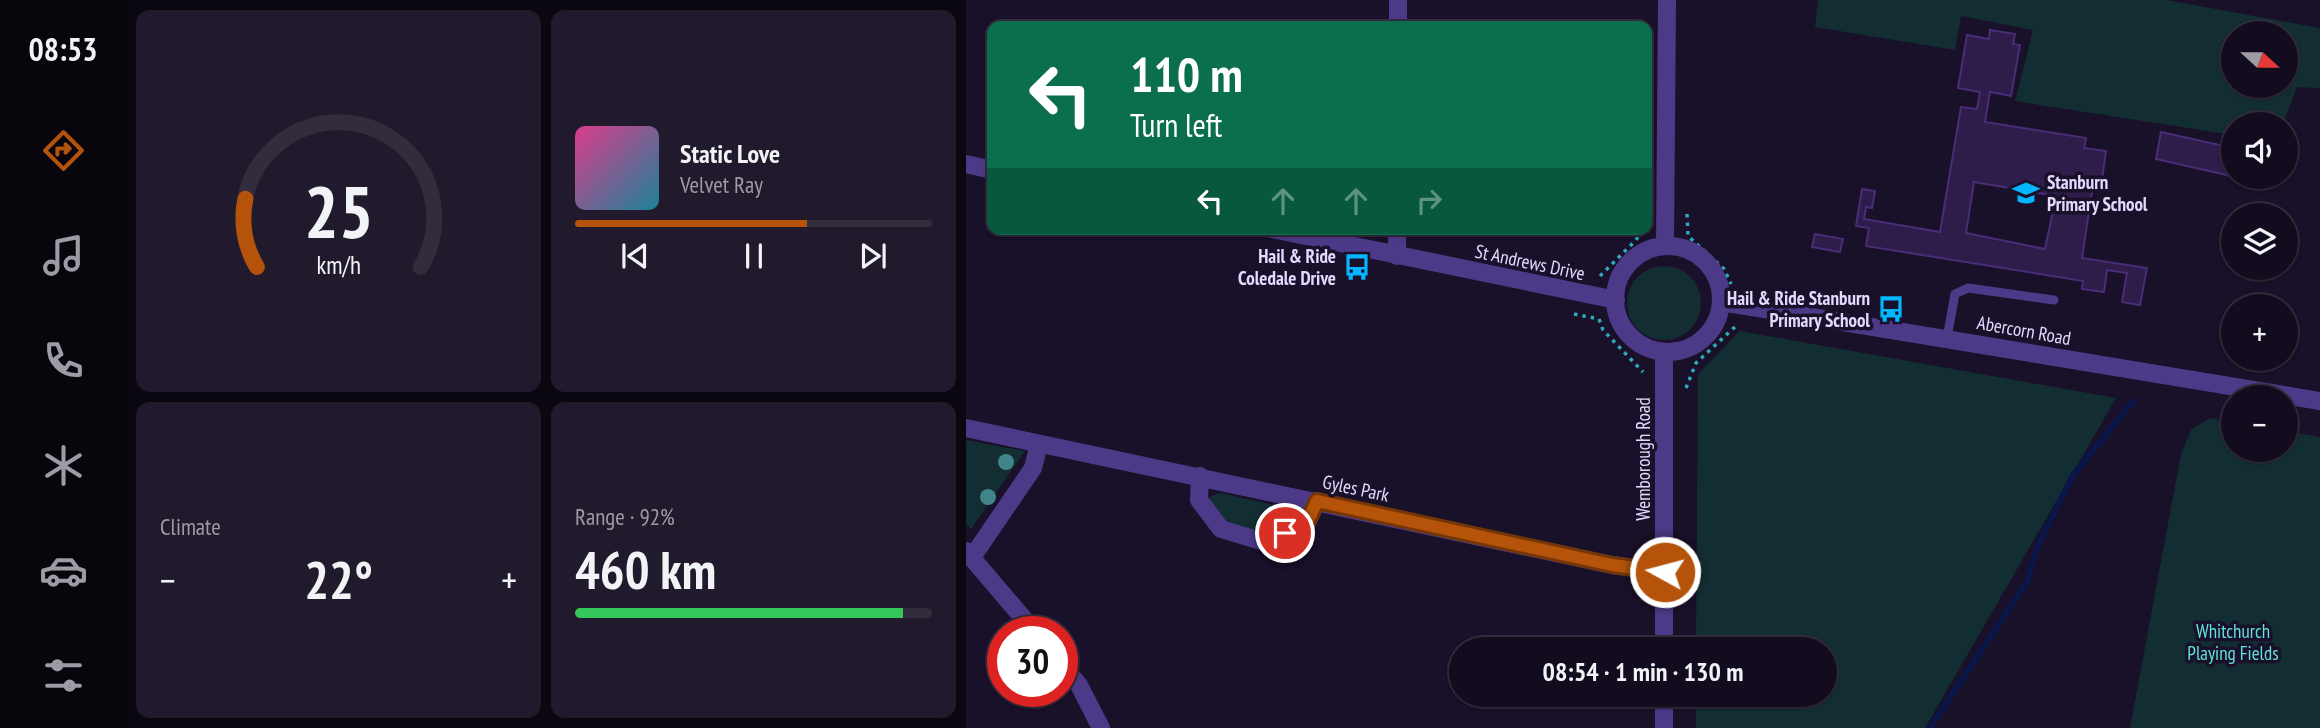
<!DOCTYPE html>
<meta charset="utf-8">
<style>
:root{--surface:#130c1f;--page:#201a2c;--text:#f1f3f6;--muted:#9d9ba4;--line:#322c3d;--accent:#b45309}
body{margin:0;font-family:"PT Sans Narrow",sans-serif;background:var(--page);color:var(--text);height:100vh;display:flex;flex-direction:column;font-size:26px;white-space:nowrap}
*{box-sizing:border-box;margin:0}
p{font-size:23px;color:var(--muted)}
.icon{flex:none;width:38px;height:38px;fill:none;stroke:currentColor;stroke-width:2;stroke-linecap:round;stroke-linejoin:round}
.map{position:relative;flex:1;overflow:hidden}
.side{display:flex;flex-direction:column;gap:10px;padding:10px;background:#0a0711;width:840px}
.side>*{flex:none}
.top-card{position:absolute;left:21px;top:21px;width:665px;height:214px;border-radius:14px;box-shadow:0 2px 5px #0004,0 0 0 2px var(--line);background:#0b6e4f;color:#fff;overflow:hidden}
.needle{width:46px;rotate:111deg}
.tools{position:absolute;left:1255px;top:21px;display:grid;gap:14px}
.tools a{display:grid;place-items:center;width:77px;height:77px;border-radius:50%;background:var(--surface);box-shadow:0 2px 5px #0004,0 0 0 2px var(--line);font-size:35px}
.speed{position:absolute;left:21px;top:616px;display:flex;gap:14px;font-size:35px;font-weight:700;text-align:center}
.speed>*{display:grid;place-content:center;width:91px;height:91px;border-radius:50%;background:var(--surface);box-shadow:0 2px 5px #0004,0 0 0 2px var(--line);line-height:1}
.speed .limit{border:10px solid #d22;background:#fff;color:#111}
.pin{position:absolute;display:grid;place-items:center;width:60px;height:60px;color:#fff;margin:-30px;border:4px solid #fff;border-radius:50%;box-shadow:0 2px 7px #0007}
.me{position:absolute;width:77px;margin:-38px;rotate:277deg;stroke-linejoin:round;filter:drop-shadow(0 0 5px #0008)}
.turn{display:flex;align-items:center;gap:24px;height:147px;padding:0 28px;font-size:32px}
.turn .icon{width:91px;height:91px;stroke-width:2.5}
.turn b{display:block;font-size:49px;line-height:60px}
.lanes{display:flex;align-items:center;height:66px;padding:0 28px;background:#0003;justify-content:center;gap:35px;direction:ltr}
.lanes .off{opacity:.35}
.big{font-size:52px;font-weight:600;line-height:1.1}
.side .widget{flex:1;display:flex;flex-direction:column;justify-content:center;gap:10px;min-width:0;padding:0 24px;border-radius:14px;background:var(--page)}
.side .dial{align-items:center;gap:0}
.dial svg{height:182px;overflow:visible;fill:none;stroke:var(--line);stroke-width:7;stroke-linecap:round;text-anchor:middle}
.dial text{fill:var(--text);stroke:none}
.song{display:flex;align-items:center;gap:21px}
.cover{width:84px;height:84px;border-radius:10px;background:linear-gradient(135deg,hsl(330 70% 55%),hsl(190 70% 35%))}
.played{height:7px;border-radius:4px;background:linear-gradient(90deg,var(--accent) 65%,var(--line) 65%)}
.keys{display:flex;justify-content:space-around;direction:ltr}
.heat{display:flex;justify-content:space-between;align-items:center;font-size:38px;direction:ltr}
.charge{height:10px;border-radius:5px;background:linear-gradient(90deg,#34c759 92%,var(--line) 0)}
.side .tiles{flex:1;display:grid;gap:10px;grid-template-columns:repeat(2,1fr)}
.trip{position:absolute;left:483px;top:637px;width:388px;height:70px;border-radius:35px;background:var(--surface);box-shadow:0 2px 5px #0004,0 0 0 2px var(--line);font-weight:600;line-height:70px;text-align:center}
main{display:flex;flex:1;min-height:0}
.tabs{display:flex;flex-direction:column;width:126px;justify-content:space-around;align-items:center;background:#08050c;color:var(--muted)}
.tabs .icon{width:49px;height:49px}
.tabs .on{color:var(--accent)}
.tabs b{font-size:32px;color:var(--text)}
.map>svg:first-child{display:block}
.green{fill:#132e33;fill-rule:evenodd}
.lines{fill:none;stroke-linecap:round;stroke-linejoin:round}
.stream{stroke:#0a1548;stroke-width:6}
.building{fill:#2e1c4a;stroke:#4a2d77;stroke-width:2;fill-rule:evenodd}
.path{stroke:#2eaabc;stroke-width:3.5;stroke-dasharray:3.5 5;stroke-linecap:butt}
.service{stroke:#4c3a88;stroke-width:9}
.minor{stroke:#4c3a88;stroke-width:18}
.tertiary{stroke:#4c3a88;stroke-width:18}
.tree{fill:#41848a}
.route-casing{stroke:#753606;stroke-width:18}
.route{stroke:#b45309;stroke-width:12}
.labels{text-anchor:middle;stroke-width:7;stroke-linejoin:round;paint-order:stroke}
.poi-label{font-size:19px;font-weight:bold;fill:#e4d8ff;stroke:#191029;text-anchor:end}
.street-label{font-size:19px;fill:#e4d8ff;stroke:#191029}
.park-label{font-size:19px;fill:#61e2da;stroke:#191029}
</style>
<main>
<nav class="tabs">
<b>08:53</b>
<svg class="icon on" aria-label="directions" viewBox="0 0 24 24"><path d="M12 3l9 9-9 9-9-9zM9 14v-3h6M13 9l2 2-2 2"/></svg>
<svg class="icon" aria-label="music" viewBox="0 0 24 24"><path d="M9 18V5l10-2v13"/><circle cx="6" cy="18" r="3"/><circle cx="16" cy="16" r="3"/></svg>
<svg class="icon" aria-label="phone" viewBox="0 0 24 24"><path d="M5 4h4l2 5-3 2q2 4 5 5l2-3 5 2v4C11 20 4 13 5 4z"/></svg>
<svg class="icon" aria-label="climate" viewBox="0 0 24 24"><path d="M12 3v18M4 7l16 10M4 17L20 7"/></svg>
<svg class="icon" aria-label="car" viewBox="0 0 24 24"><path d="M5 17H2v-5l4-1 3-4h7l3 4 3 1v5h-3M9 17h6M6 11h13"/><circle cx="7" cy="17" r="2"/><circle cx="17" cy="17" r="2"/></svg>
<svg class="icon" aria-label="filters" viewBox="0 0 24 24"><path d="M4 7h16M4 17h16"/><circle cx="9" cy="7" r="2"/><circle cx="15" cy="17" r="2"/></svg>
</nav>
<section class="side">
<div class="tiles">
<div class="widget dial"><svg viewBox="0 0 100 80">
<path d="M14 69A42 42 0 1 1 86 69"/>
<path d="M14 69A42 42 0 0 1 9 39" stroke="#b45309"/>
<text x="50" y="56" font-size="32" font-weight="700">25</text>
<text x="50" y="72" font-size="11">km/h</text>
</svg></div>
<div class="widget">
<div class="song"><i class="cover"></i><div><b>Static Love</b><p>Velvet Ray</p></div></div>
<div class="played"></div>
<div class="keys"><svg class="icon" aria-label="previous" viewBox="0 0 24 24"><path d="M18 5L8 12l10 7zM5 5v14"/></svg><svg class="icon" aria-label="pause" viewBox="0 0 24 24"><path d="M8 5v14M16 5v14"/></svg><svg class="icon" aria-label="next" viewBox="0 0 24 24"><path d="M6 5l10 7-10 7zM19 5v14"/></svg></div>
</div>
<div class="widget"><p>Climate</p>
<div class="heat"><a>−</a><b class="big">22°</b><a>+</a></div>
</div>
<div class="widget"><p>Range · 92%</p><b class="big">460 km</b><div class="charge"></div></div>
</div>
</section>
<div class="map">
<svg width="1354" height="728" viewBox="0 0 1354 728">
<rect width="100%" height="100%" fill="#191029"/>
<path class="green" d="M852 0H1201L1354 28V88L1331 87 1317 124H1267V135L1049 101 1067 30 995 16 989 50 849 27ZM1267 33H1320V86H1267Z
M661 303a37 37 0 1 1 74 0a37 37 0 1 1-74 0Z
M774 331 1150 398 959 728H730V695H859V649H730L732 374Z
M1244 418 1267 422V450H1320V431L1354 437V728H1164L1215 454 1225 430Z
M0 440 59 451 5 529 0 524Z
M254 493 327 509 334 513 332 522C293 536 269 540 243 502L245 496Z"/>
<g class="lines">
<path class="stream" d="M964 728 1061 582 1071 548 1106 477 1167 401"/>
</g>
<path class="building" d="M1024 30 1049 34 1047 44 1054 45 1045 96 1024 92 1019 122 1120 138 1118 148 1140 151 1135 186 1127 185 1116 258 1181 268 1174 305 1156 302 1161 273 1141 270 1138 292 1116 289 1117 281 900 246 903 228 890 226 896 189 909 191 906 208 900 207 898 219 974 232 995 107 1011 109 1014 92 992 88 1001 35 1023 39ZM1008 182 1090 196 1079 249 1000 233Z
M1195 132 1267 148 1265 176 1190 159Z
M849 234 877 239 874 252 846 247Z"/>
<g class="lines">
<path class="path" d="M721 214 722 236 758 269 765 284
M634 276 670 240 677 229
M608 314 633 319 637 330 677 372
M720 388 730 363 771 325"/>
<path class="service" d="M981 338 989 294 1002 288 1088 300"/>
<path class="minor" d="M432 26V0
M431 256V229
M0 428 646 565 699 572
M234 476 233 500 255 529 298 542 340 525 351 501
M0 551 69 632
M7 556 67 468 73 444
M96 665 113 685 135 728"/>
<path class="tertiary" d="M0 164 26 170
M306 229 650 300
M699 246 701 0
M649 299a53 53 0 1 1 106 0a53 53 0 1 1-106 0Z
M755 302 1354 401
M698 649V353
M698 728V695"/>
</g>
<g class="tree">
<circle cx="40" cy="462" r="8"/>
<circle cx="22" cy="497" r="8"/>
</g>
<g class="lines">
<defs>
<path id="route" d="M319 533 340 525 351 501 646 565 699 572"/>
</defs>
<use href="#route" class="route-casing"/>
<use href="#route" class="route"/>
</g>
<defs>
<symbol id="school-bare" viewBox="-9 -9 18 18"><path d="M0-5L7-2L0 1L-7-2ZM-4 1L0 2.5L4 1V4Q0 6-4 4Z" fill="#04b6ff" stroke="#191029" stroke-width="2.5" paint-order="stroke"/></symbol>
<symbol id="bus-bare" viewBox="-9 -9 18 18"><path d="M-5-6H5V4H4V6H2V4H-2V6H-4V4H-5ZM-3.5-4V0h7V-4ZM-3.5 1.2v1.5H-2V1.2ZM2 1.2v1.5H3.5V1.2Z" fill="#04b6ff" stroke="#191029" stroke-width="2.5" paint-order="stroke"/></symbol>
</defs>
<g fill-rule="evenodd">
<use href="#school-bare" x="1041" y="174" width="38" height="38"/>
<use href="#bus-bare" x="372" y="248" width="38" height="38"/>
<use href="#bus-bare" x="906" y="290" width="38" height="38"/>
</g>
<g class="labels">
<g class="poi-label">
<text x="1081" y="189" text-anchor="start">Stanburn<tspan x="1081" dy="22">Primary School</tspan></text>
<text x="370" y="263">Hail &amp; Ride<tspan x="370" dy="22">Coledale Drive</tspan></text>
<text x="904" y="305">Hail &amp; Ride Stanburn<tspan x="904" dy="22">Primary School</tspan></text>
</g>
<g class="street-label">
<text transform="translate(564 262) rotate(12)" y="7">St Andrews Drive</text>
<text transform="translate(1058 330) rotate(10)" y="7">Abercorn Road</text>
<text transform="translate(677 459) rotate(-90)" y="7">Wemborough Road</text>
<text transform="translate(390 488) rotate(12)" y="7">Gyles Park</text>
</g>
<g class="park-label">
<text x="1267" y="638">Whitchurch<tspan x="1267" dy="22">Playing Fields</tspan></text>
</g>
</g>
</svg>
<div class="tools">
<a><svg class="needle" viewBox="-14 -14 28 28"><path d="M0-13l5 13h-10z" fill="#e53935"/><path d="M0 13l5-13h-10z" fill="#9d9ba4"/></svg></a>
<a><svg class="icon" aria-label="sound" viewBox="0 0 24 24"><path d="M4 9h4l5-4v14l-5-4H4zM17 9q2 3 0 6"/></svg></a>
<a><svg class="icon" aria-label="layers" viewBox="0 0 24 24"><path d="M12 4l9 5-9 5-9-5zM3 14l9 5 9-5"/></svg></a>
<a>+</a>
<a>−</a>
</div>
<div class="speed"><div class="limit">30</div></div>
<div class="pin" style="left:319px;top:533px;background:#d93025"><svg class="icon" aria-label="arrive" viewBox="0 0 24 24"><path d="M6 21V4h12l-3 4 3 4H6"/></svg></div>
<svg class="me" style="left:699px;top:572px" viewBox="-20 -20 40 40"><circle r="17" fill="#b45309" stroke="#fff" stroke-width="3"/><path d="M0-11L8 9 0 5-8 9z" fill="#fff"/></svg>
<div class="trip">08:54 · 1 min · 130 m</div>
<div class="top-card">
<div class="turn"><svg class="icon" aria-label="left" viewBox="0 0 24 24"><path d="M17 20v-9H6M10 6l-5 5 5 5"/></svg><div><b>110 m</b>Turn left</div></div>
<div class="lanes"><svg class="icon" aria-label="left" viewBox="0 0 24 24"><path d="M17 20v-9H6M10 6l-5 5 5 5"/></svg><svg class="icon off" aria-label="ahead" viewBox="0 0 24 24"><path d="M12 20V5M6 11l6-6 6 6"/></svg><svg class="icon off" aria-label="ahead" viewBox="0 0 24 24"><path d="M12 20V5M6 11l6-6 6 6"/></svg><svg class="icon off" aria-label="right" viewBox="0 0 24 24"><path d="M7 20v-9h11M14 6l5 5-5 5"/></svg></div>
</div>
</div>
</main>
